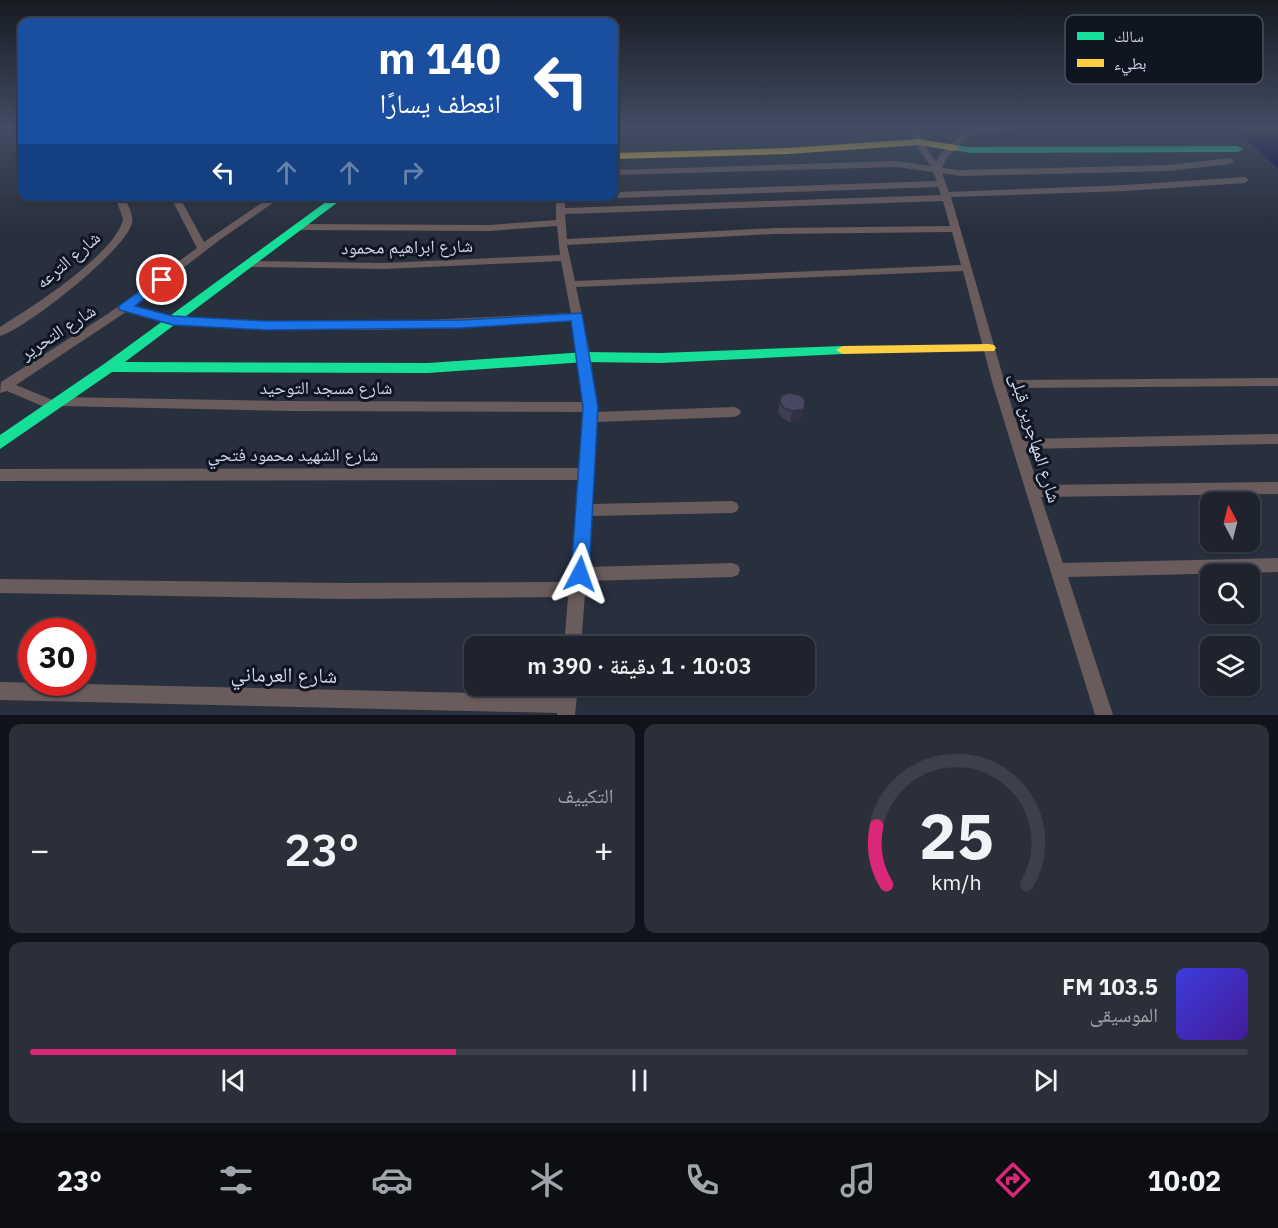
<!DOCTYPE html>
<html lang="ar">
<meta charset="utf-8">
<style>
:root{--surface:#1e232e;--page:#2b2f3a;--text:#f1f3f6;--muted:#a1a4aa;--line:#3c404a;--accent:#db2777}
body{margin:0;font-family:"IBM Plex Sans","Noto Naskh Arabic",sans-serif;background:var(--page);color:var(--text);direction:rtl;height:100vh;display:flex;flex-direction:column;font-size:22px;white-space:nowrap}
*{box-sizing:border-box;margin:0}
p{font-size:20px;color:var(--muted)}
.icon{flex:none;width:33px;height:33px;fill:none;stroke:currentColor;stroke-width:2;stroke-linecap:round;stroke-linejoin:round}
.map{position:relative;height:715px;overflow:hidden;direction:ltr}
.drawer{display:flex;flex-direction:column;gap:9px;padding:9px;background:#101319;flex:1}
.drawer>*{flex:none}
.guide{position:absolute;left:18px;top:18px;width:600px;height:183px;border-radius:12px;box-shadow:0 2px 4px #0004,0 0 0 2px var(--line);direction:rtl;background:#1a4fa0;color:#fff;overflow:hidden}
.needle{width:39px;rotate:353deg}
.tools{position:absolute;left:1200px;top:492px;display:grid;gap:12px}
.tools a{display:grid;place-items:center;width:60px;height:60px;border-radius:12px;background:var(--surface);box-shadow:0 2px 4px #0004,0 0 0 2px var(--line);font-size:30px}
.speed{position:absolute;left:18px;top:618px;display:flex;gap:12px;font-size:30px;font-weight:700;text-align:center}
.speed>*{display:grid;place-content:center;width:78px;height:78px;border-radius:50%;background:var(--surface);box-shadow:0 2px 4px #0004,0 0 0 2px var(--line);line-height:1}
.speed .limit{border:9px solid #d22;background:#fff;color:#111}
.pin{position:absolute;display:grid;place-items:center;width:51px;height:51px;color:#fff;margin:-26px;border:3px solid #fff;border-radius:50%;box-shadow:0 2px 6px #0007}
.me{position:absolute;width:66px;margin:-33px;rotate:4deg;stroke-linejoin:round;filter:drop-shadow(0 0 4px #0008)}
.turn{display:flex;align-items:center;gap:21px;height:126px;padding:0 18px;font-size:27px}
.turn .icon{width:78px;height:78px;stroke-width:2.5}
.turn b{display:block;font-size:42px;line-height:51px}
.lanes{display:flex;align-items:center;height:57px;padding:0 18px;background:#0003;justify-content:center;gap:30px;direction:ltr}
.lanes .off{opacity:.35}
.big{font-size:45px;font-weight:600;line-height:1.1}
.drawer .widget{flex:1;display:flex;flex-direction:column;justify-content:center;gap:9px;min-width:0;padding:0 21px;border-radius:12px;background:var(--page)}
.drawer .dial{align-items:center;gap:0}
.dial svg{height:156px;overflow:visible;fill:none;stroke:var(--line);stroke-width:7;stroke-linecap:round;text-anchor:middle}
.dial text{fill:var(--text);stroke:none}
.song{display:flex;align-items:center;gap:18px}
.cover{width:72px;height:72px;border-radius:9px;background:linear-gradient(135deg,hsl(240 70% 55%),hsl(260 70% 35%))}
.played{height:6px;border-radius:3px;background:linear-gradient(90deg,var(--accent) 35%,var(--line) 35%)}
.keys{display:flex;justify-content:space-around;direction:ltr}
.heat{display:flex;justify-content:space-between;align-items:center;font-size:33px;direction:ltr}
.drawer .tiles{flex:1;display:grid;gap:9px;grid-template-columns:1fr 1fr}
.widget:last-child{grid-column:span 2}
.trip{position:absolute;left:464px;top:636px;width:351px;height:60px;border-radius:12px;background:var(--surface);box-shadow:0 2px 4px #0004,0 0 0 2px var(--line);font-weight:600;line-height:60px;text-align:center;direction:rtl}
.tabs{display:flex;height:96px;justify-content:space-around;align-items:center;background:#0c0e12;color:var(--muted)}
.tabs .icon{width:42px;height:42px}
.tabs .selected{color:var(--accent)}
.tabs b{font-size:27px;color:var(--text)}
.map>svg:first-child{display:block}
.water{fill:#04064a}
.lines{fill:none;stroke-linecap:round;stroke-linejoin:round}
.street{fill:#6a5b5c;fill-rule:evenodd}
.fast{fill:#16e098;fill-rule:evenodd}
.slow{fill:#ffcf43;fill-rule:evenodd}
.wall{fill:#3d3d53}
.shaded-wall{fill:#323244}
.building{fill:#474761;stroke:#323244;stroke-width:1.5}
.route{fill:#1a73e8;stroke:#114b97;stroke-width:1.5}
.labels{text-anchor:middle;stroke-width:6;stroke-linejoin:round;paint-order:stroke}
.street-label{font-size:18px;fill:#ced8e9;stroke:#0f1521}
.near-street-label{font-size:21px;fill:#ced8e9;stroke:#0f1521}
.key{fill:#0f1521;stroke:#48505d;stroke-width:1.5}
.key-label{font-size:16px;fill:#ced8e9}
</style>
<div class="map">
<svg width="1278" height="715" viewBox="0 0 1278 715">
<rect width="100%" height="100%" fill="#282f3d"/>
<path class="water" d="M1235 128H1278V169Z"/>
<g class="lines">
<path class="street" d="M909 128H917L929 152 936 162 940 154 968 128H1019L1015 130 972 133 947 157 942 168 960 170 1168 165 1230 158 1234 161 1230 164 1168 171 960 176 942 173 949 192 1124 185 1245 177 1249 180 1245 183 1124 191 951 197 1004 380 1278 378V386L1006 388 1022 439 1278 434V444L1026 449 1038 485 1278 482V494L1041 497 1063 563 1278 558V572L1068 577 1113 715H1095L993 385 963 271 576 287 591 357 596 412 734 407 739 409 741 412 739 415 734 417 596 422 590 504 732 501 737 503 739 507 737 511 732 513 590 516 587 567 732 563 738 565 740 570 738 575 732 577 586 581 581 646H564L568 597 345 599 0 593V579L345 583 570 582 578 480 0 481V469L579 468 583 412 289 411 60 406 54 411 7 391 0 393 1 382 109 313 197 248 170 196H179L204 242 272 196H283L221 239 133 306 173 316 266 322H382L571 313 561 261 384 269 250 267 245 264 250 261 384 263 560 255 557 226 489 231 300 230 295 227 300 224 489 225 556 220V196H565V208L941 195 938 187 614 198 611 196H614V192L937 181 933 172 897 167 614 175V170L897 161 931 166 921 153ZM943 201 950 226 774 228 567 239 565 214ZM952 232 961 265 575 281 567 245 774 234ZM126 312 173 324 266 330H382L572 320 579 357 583 402 289 401 61 397 55 401 16 385Z
M115 196H124C127 204 134 214 132 223 126 250 27 328 0 336V327C30 308 116 254 123 219Z
M0 682 559 695 560 686H578L575 715H557V713L0 700Z"/>
<path class="fast" d="M955 145 971 147 1238 146 1243 149 1238 152 971 153 952 150 950 148Z
M334 196H346L125 362 428 363 585 352 661 353 843 346 850 350 843 354 661 363 585 362 428 373 112 372 0 449V435L104 364Z"/>
<path class="slow" d="M919 139 955 145 960 148 955 151 919 145 787 154 614 159V153L787 148Z
M989 344 994 345 996 348 994 351 843 354 836 350 843 346Z"/>
</g>
<path class="wall" d="M781 396 801 419 790 422 782 418 778 412Z"/>
<path class="shaded-wall" d="M804 409 801 419 790 422 792 411Z"/>
<path class="building" d="M788 393 800 395 805 400 804 409 792 411 784 408 780 402 781 396Z"/>
<linearGradient id="sky" x2="0" y2="1"><stop stop-color="#161a22"/><stop offset="0.56" stop-color="#424d62"/><stop offset="1" stop-color="#424d62" stop-opacity="0"/></linearGradient>
<rect width="1278" height="228" fill="url(#sky)"/>
<path class="route" d="M162 276 168 280 166 282 135 306 173 316 266 321 462 320 582 313 598 407 589 574 586 580 580 582 573 580 571 574 583 407 571 321 462 328 266 330 173 325 120 310 118 308 120 305Z"/>
<g class="labels">
<g class="street-label">
<text transform="translate(407 247) rotate(-1)" y="6">شارع ابراهيم محمود</text>
<text transform="translate(68 260) rotate(-40)" y="6">شارع الترعه</text>
<text transform="translate(58 332) rotate(-33)" y="6">شارع التحرير</text>
<text x="326" y="394">شارع مسجد التوحيد</text>
<text transform="translate(1035 438) rotate(73)" y="6">شارع المهاجرين قبلى</text>
<text x="293" y="461">شارع الشهيد محمود فتحي</text>
</g>
<g class="near-street-label">
<text transform="translate(284 675) rotate(1)" y="7">شارع العرماني</text>
</g>
</g>
<rect x="1065" y="15" width="198" height="69" rx="9" class="key"/>
<rect x="1077" y="32" width="27" height="8" fill="#16e098"/>
<rect x="1077" y="59" width="27" height="8" fill="#ffcf43"/>
<g class="key-label">
<text x="1114" y="42">سالك</text>
<text x="1114" y="69">بطيء</text>
</g>
</svg>
<div class="tools">
<a><svg class="needle" viewBox="-14 -14 28 28"><path d="M0-13l5 13h-10z" fill="#e53935"/><path d="M0 13l5-13h-10z" fill="#a1a4aa"/></svg></a>
<a><svg class="icon" aria-label="search" viewBox="0 0 24 24"><circle cx="10" cy="10" r="6"/><path d="M15 15l6 6"/></svg></a>
<a><svg class="icon" aria-label="layers" viewBox="0 0 24 24"><path d="M12 4l9 5-9 5-9-5zM3 14l9 5 9-5"/></svg></a>
</div>
<div class="speed"><div class="limit">30</div></div>
<div class="pin" style="left:162px;top:280px;background:#d93025"><svg class="icon" aria-label="arrive" viewBox="0 0 24 24"><path d="M6 21V4h12l-3 4 3 4H6"/></svg></div>
<svg class="me" style="left:580px;top:574px" viewBox="-20 -20 40 40"><path d="M0-17L14 15 0 8-14 15z" fill="#1a73e8" stroke="#fff" stroke-width="4"/></svg>
<div class="trip">10:03 · 1 دقيقة · 390 m</div>
<div class="guide">
<div class="turn"><svg class="icon" aria-label="left" viewBox="0 0 24 24"><path d="M17 20v-9H6M10 6l-5 5 5 5"/></svg><div><b>140 m</b>انعطف يسارًا</div></div>
<div class="lanes"><svg class="icon" aria-label="left" viewBox="0 0 24 24"><path d="M17 20v-9H6M10 6l-5 5 5 5"/></svg><svg class="icon off" aria-label="ahead" viewBox="0 0 24 24"><path d="M12 20V5M6 11l6-6 6 6"/></svg><svg class="icon off" aria-label="ahead" viewBox="0 0 24 24"><path d="M12 20V5M6 11l6-6 6 6"/></svg><svg class="icon off" aria-label="right" viewBox="0 0 24 24"><path d="M7 20v-9h11M14 6l5 5-5 5"/></svg></div>
</div>
</div>
<section class="drawer">
<div class="tiles">
<div class="widget dial"><svg viewBox="0 0 100 80">
<path d="M14 69A42 42 0 1 1 86 69"/>
<path d="M14 69A42 42 0 0 1 9 39" stroke="#db2777"/>
<text x="50" y="56" font-size="32" font-weight="700">25</text>
<text x="50" y="72" font-size="11">km/h</text>
</svg></div>
<div class="widget"><p>التكييف</p>
<div class="heat"><a>−</a><b class="big">23°</b><a>+</a></div>
</div>
<div class="widget">
<div class="song"><i class="cover"></i><div><b>103.5 FM</b><p>الموسيقى</p></div></div>
<div class="played"></div>
<div class="keys"><svg class="icon" aria-label="previous" viewBox="0 0 24 24"><path d="M18 5L8 12l10 7zM5 5v14"/></svg><svg class="icon" aria-label="pause" viewBox="0 0 24 24"><path d="M8 5v14M16 5v14"/></svg><svg class="icon" aria-label="next" viewBox="0 0 24 24"><path d="M6 5l10 7-10 7zM19 5v14"/></svg></div>
</div>
</div>
</section>
<nav class="tabs">
<b>10:02</b>
<svg class="icon selected" aria-label="directions" viewBox="0 0 24 24"><path d="M12 3l9 9-9 9-9-9zM9 14v-3h6M13 9l2 2-2 2"/></svg>
<svg class="icon" aria-label="music" viewBox="0 0 24 24"><path d="M9 18V5l10-2v13"/><circle cx="6" cy="18" r="3"/><circle cx="16" cy="16" r="3"/></svg>
<svg class="icon" aria-label="phone" viewBox="0 0 24 24"><path d="M5 4h4l2 5-3 2q2 4 5 5l2-3 5 2v4C11 20 4 13 5 4z"/></svg>
<svg class="icon" aria-label="climate" viewBox="0 0 24 24"><path d="M12 3v18M4 7l16 10M4 17L20 7"/></svg>
<svg class="icon" aria-label="car" viewBox="0 0 24 24"><path d="M5 17H2v-5l4-1 3-4h7l3 4 3 1v5h-3M9 17h6M6 11h13"/><circle cx="7" cy="17" r="2"/><circle cx="17" cy="17" r="2"/></svg>
<svg class="icon" aria-label="filters" viewBox="0 0 24 24"><path d="M4 7h16M4 17h16"/><circle cx="9" cy="7" r="2"/><circle cx="15" cy="17" r="2"/></svg>
<b>23°</b>
</nav>
